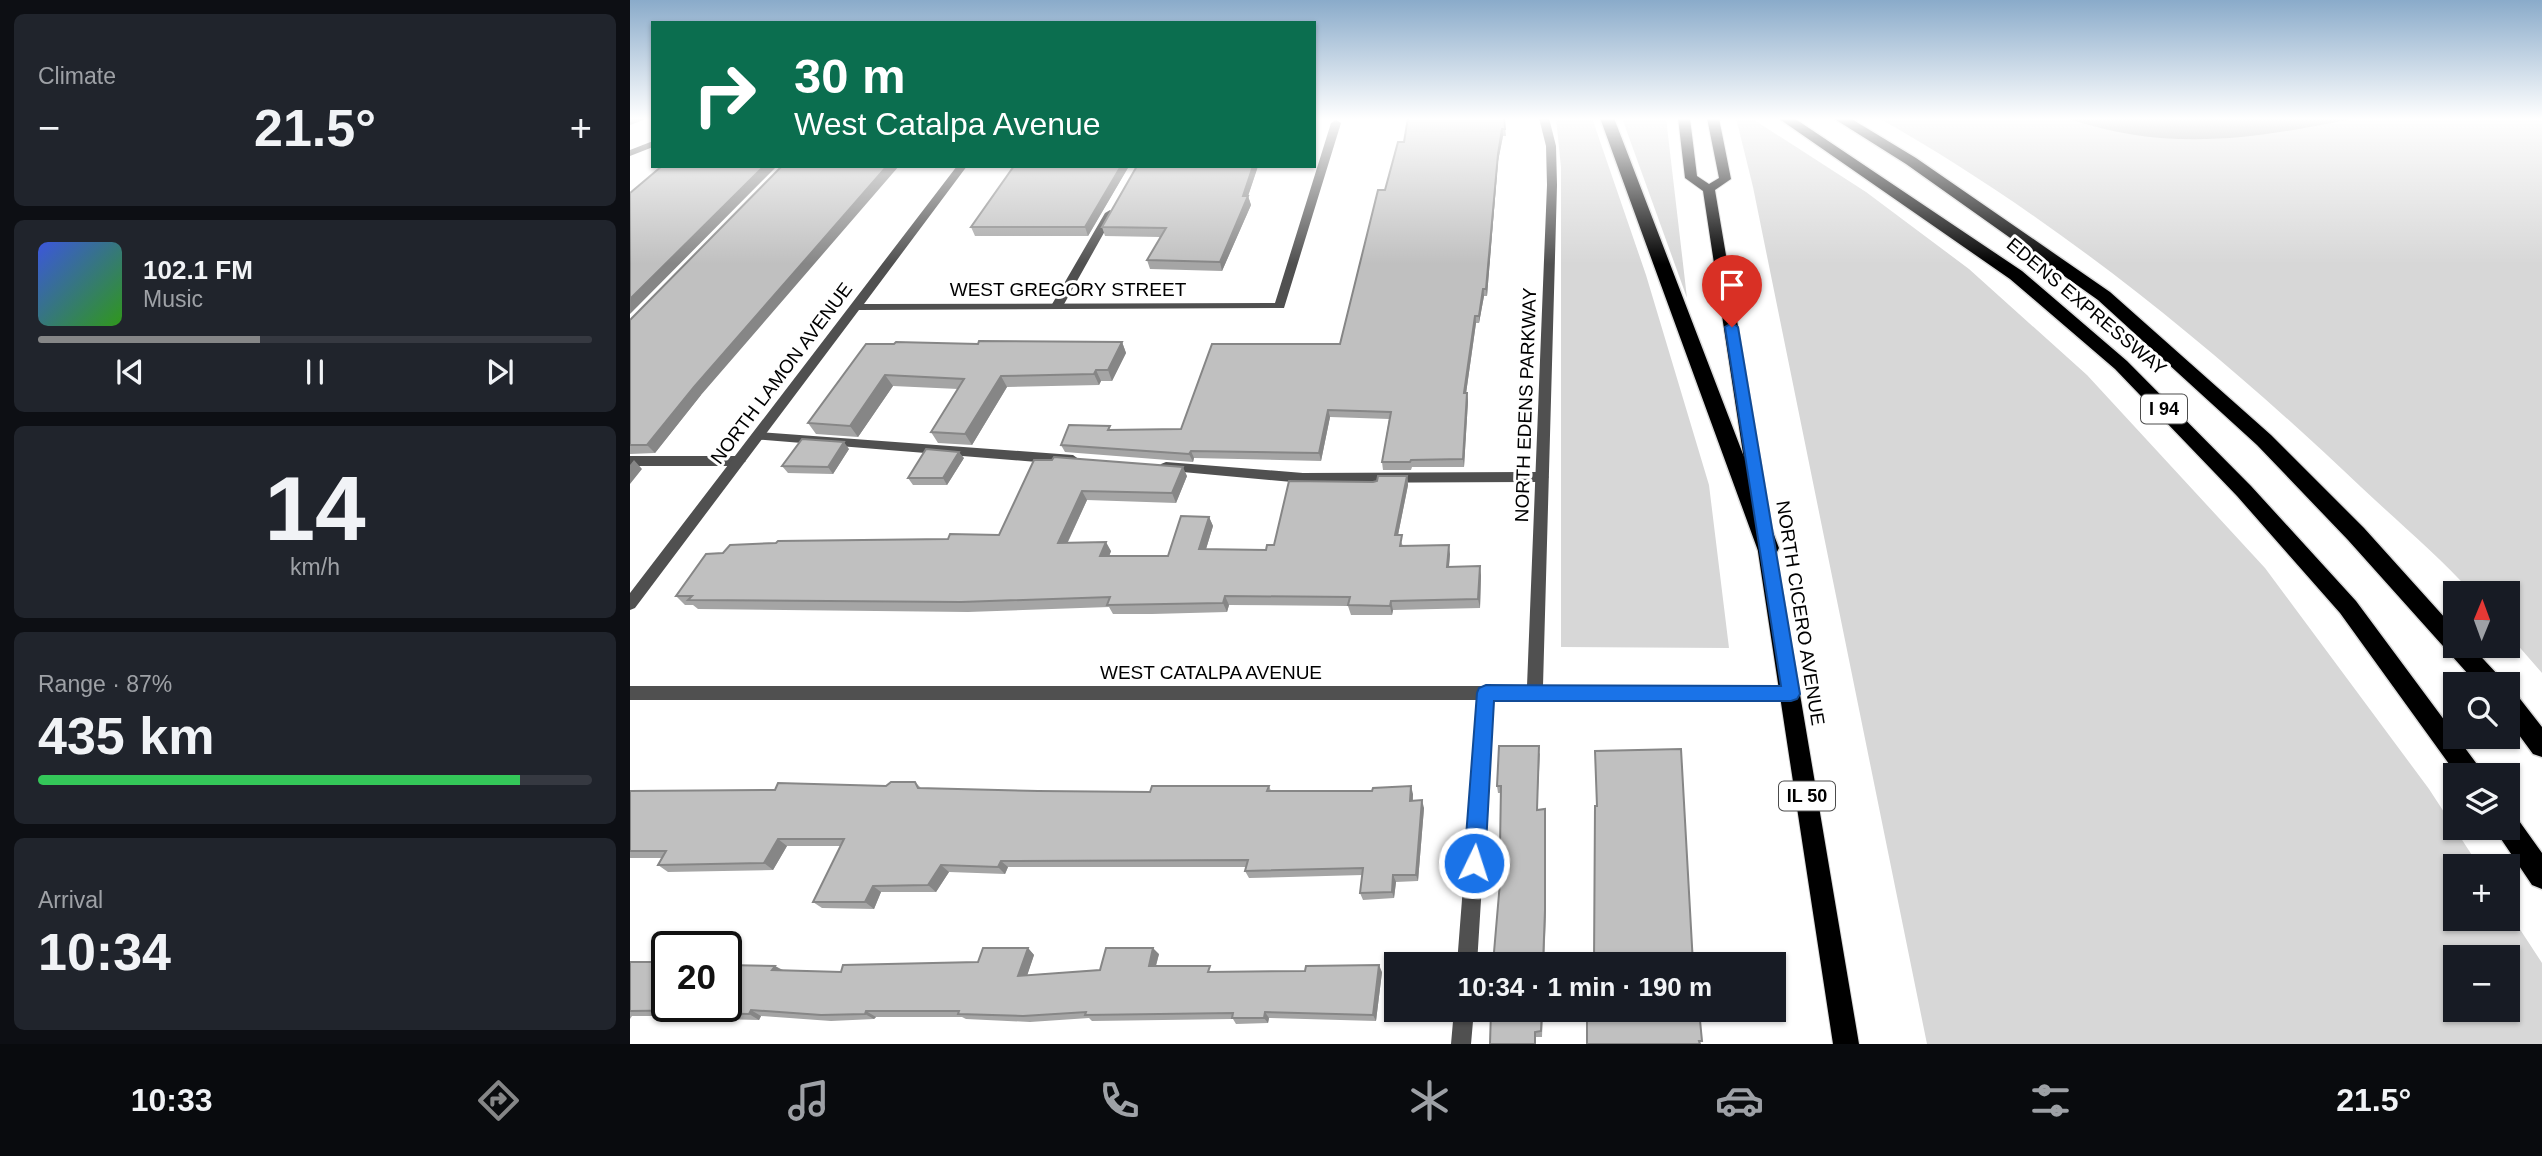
<!DOCTYPE html>
<meta charset="utf-8">
<style>
:root{--surface:#171b24;--page:#20242c;--text:#f1f3f6;--muted:#9ea1a6;--line:#363941;--accent:#858687}
body{margin:0;font-family:Helvetica,sans-serif;background:var(--page);color:var(--text);height:100vh;display:flex;flex-direction:column;font-size:26px;white-space:nowrap}
*{box-sizing:border-box;margin:0}
p{font-size:23px;color:var(--muted)}
.icon{flex:none;width:38px;height:38px;fill:none;stroke:currentColor;stroke-width:2;stroke-linecap:round;stroke-linejoin:round}
.map{position:relative;flex:1;overflow:hidden}
.details{display:flex;flex-direction:column;gap:14px;padding:14px;background:#0d0f14;width:630px}
.details>*{flex:none}
.banner{position:absolute;left:21px;top:21px;width:665px;height:147px;border-radius:0px;box-shadow:0 2px 5px #0004;background:#0b6e4f;color:#fff;overflow:hidden}
.needle{width:46px;rotate:1deg}
.fabs{position:absolute;left:1813px;top:581px;display:grid;gap:14px}
.fabs a{display:grid;place-items:center;width:77px;height:77px;border-radius:0px;background:var(--surface);box-shadow:0 2px 5px #0004;font-size:35px}
.speed{position:absolute;left:21px;top:931px;display:flex;gap:14px;font-size:35px;font-weight:700;text-align:center}
.speed>*{display:grid;place-content:center;width:91px;height:91px;border-radius:50%;background:var(--surface);box-shadow:0 2px 5px #0004;line-height:1}
.speed .limit{border:4px solid #111;border-radius:10px;background:#fff;color:#111}
.pin{position:absolute;display:grid;place-items:center;width:60px;height:60px;color:#fff;margin:-72px -30px;border-radius:50% 50% 50% 0;rotate:-45deg;box-shadow:0 0 7px #0007}
.pin .icon{rotate:45deg}
.me{position:absolute;width:77px;margin:-38px;rotate:4deg;stroke-linejoin:round;filter:drop-shadow(0 0 5px #0008)}
.turn{display:flex;align-items:center;gap:24px;height:147px;padding:0 28px;font-size:32px}
.turn .icon{width:91px;height:91px;stroke-width:2.5}
.turn b{display:block;font-size:49px;line-height:60px}
.big{font-size:52px;font-weight:700;line-height:1.1}
.details .tile{flex:1;display:flex;flex-direction:column;justify-content:center;gap:10px;min-width:0;padding:0 24px;border-radius:10px;background:var(--page)}
.details .dial{align-items:center;gap:0}
.dial b{font-size:91px;line-height:1}
.song{display:flex;align-items:center;gap:21px}
.cover{width:84px;height:84px;border-radius:10px;background:linear-gradient(135deg,hsl(230 70% 55%),hsl(110 70% 35%))}
.played{height:7px;border-radius:4px;background:linear-gradient(90deg,var(--accent) 40%,var(--line) 40%)}
.keys{display:flex;justify-content:space-around;direction:ltr}
.heat{display:flex;justify-content:space-between;align-items:center;font-size:38px;direction:ltr}
.charge{height:10px;border-radius:5px;background:linear-gradient(90deg,#34c759 87%,var(--line) 0)}
.trip{position:absolute;left:754px;top:952px;width:402px;height:70px;border-radius:0px;background:var(--surface);box-shadow:0 2px 5px #0004;font-weight:700;line-height:70px;text-align:center}
.menu{display:flex;height:112px;justify-content:space-around;align-items:center;background:#090b0e;color:var(--muted)}
.menu .icon{width:49px;height:49px}
.menu .on{color:var(--accent)}
.menu b{font-size:32px;color:var(--text)}
main{display:flex;flex:1;min-height:0}
.map>svg:first-child{display:block}
.green{fill:#d7d7d7;fill-rule:evenodd}
.water{fill:#9e9e9e}
.lines{fill:none;stroke-linecap:round;stroke-linejoin:round}
.primary-casing{stroke:#dbdbdb;stroke-width:2}
.highway-casing{stroke:#dbdbdb;stroke-width:3}
.lane{fill:#505050;fill-rule:evenodd}
.street{fill:#505050;fill-rule:evenodd}
.primary{fill:#000;fill-rule:evenodd}
.highway{fill:#000;fill-rule:evenodd}
.wall{fill:#a5a5a5}
.shaded-wall{fill:#868686}
.building{fill:#c0c0c0;stroke:#868686;stroke-width:2}
.route{fill:#1a73e8;stroke:#114b97;stroke-width:2}
.labels{text-anchor:middle;stroke-width:6;stroke-linejoin:round;paint-order:stroke}
.shield{fill:#fff;stroke:#4c4c4c;stroke-width:2}
.shield-label{font-size:18px;font-weight:bold;fill:#000}
.street-label{font-size:19px;fill:#000;stroke:#fff}
</style>
<main>
<section class="details">
<div class="tile"><p>Climate</p>
<div class="heat"><a>−</a><b class="big">21.5°</b><a>+</a></div>
</div>
<div class="tile">
<div class="song"><i class="cover"></i><div><b>102.1 FM</b><p>Music</p></div></div>
<div class="played"></div>
<div class="keys"><svg class="icon" aria-label="previous" viewBox="0 0 24 24"><path d="M18 5L8 12l10 7zM5 5v14"/></svg><svg class="icon" aria-label="pause" viewBox="0 0 24 24"><path d="M8 5v14M16 5v14"/></svg><svg class="icon" aria-label="next" viewBox="0 0 24 24"><path d="M6 5l10 7-10 7zM19 5v14"/></svg></div>
</div>
<div class="tile dial"><b>14</b><p>km/h</p></div>
<div class="tile"><p>Range · 87%</p><b class="big">435 km</b><div class="charge"></div></div>
<div class="tile"><p>Arrival</p><b class="big">10:34</b></div>
</section>
<div class="map">
<svg width="1912" height="1044" viewBox="0 0 1912 1044">
<rect width="100%" height="100%" fill="#fff"/>
<path class="green" d="M926 118H962L1016 275 1079 485 1099 648 931 647V167Z
M992 118H1036L1057 298Z
M1106 118H1121L1236 192 1339 269 1457 375 1635 568 1799 789 1849 866H1825V919H1878V911L1912 963V1044H1297L1123 187ZM1825 957H1878V1010H1825Z
M1249 118H1912V673L1878 634V593H1842C1808 555 1768 522 1731 487 1585 348 1425 218 1249 118Z"/>
<path class="water" d="M1436 118H1726C1624 139 1539 153 1436 118Z"/>
<g class="lines">
<defs>
<path id="primary" d="M1048 118H1060L1067 176 1079 184 1089 178 1077 118H1089L1101 179 1085 190 1229 1044H1203L1073 191 1055 178Z"/>
<path id="highway" d="M970 118H984L1149 548 1146 554 1138 556 1130 554 1127 548Z
M1148 118H1164L1392 271 1497 361 1621 486 1726 601 1855 775H1827L1710 613 1607 496 1485 369 1380 279Z
M1203 118H1220L1286 158 1480 292 1641 435 1734 528 1825 629V646H1841L1870 677 1874 684H1847L1718 540 1627 445 1468 300 1276 164Z
M1878 692 1887 695 1912 727V757L1903 754 1878 720Z
M1878 815 1887 818 1912 853V889L1902 885 1869 836 1865 828H1878Z"/>
</defs>
<use href="#primary" class="primary-casing"/>
<use href="#highway" class="highway-casing"/>
<path class="lane" d="M480 210 485 213 433 306 431 308H423L421 306 475 213Z
M128 432 443 455 450 460 443 465 123 439 122 436 123 433Z
M0 456H109L116 461 109 466H0Z
M536 462 673 473 912 472 919 477 912 482 673 483 531 470 529 467 531 464Z
M856 686 862 688 864 693 847 964H827L848 693 850 688Z
M824 1010H844L841 1044H821Z"/>
<path class="street" d="M909 118H919L926 146 927 185 913 686H1161L1167 688 1169 693 1167 698 1161 700H0V686H897L917 185 916 146Z
M706 120 711 123 654 308 229 310 5 608 0 610V593L327 166H337L234 304 645 303 701 123Z
M23 141V147L0 156V150Z"/>
<use href="#primary" class="primary"/>
<use href="#highway" class="highway"/>
</g>
<path class="wall" d="M874 118 876 136H873L868 161 857 296H854L849 323H846L836 393H837L838 401 834 467H782L781 470H753L752 462 759 419 700 417 691 461 564 458 563 462 435 452 431 445 481 430 551 429 710 344 755 190 774 142Z
M384 166H499L458 236H345L341 227Z
M628 166 618 196 621 205 592 271 520 269 517 260 530 237 475 236 472 227Z
M0 320 71 395 25 453 0 454Z
M492 342 496 353 482 381H471L469 385 377 387 342 445 308 443 301 432 328 389 263 386 228 437 186 434 178 423 236 344Z
M219 449 203 474 158 473 152 466Z
M334 458 317 485H283L278 478Z
M404 460 557 476 546 503 457 500 438 542 481 551 479 556H538L579 517 583 526 576 549 636 550 743 482 777 476 778 485 768 535 773 546 820 554 819 567 851 575 850 608 763 610 762 615H721L718 606 599 605 597 612 522 614H483L479 607 338 612 68 609 63 605H55L46 596 93 553 318 539 369 535Z
M910 753 907 810 916 816V916L914 964H863L872 854H871L870 847V793H868L867 786Z
M285 782 291 788 408 791 520 792 639 786 641 791 783 794V801L794 808 788 881 766 882 764 898 733 900 730 893 733 875 619 878 615 871 616 867H378L375 874 319 872 306 892H251L244 909 192 908 183 902 211 846H157L143 870 38 872 28 865 32 858H0V791L145 790 256 786Z
M398 948 404 955 397 975 470 970 529 954 526 966 584 972H752L746 1021 639 1018 638 1023 606 1024 603 1019 462 1021 459 1018 400 1022 336 1019 332 1017H246L244 1019 201 1021 131 1016 129 1020 87 1019 81 1016H2L0 1019V962L37 1006 145 966 153 970 211 972 348 962Z
M861 1010H913L912 1037H905V1044H860Z"/>
<path class="shaded-wall" d="M0 118H19L0 125Z
M872 129 873 136 868 161 857 296 856 289 868 154Z
M134 166H147L0 314V299Z
M257 166H269L71 395 25 453 17 445 64 387Z
M491 166H499L458 236 455 227Z
M623 166H628L617 199 618 196 621 205 592 271 590 262Z
M853 289 854 296 849 323V316Z
M845 316 846 323 835 401 834 393Z
M492 342 496 353 482 381 478 370Z
M466 370 471 381 469 385 464 374Z
M255 375 263 386 228 437 220 426Z
M371 376 377 387 342 445 335 434Z
M837 393 838 401 834 467 833 459Z
M698 410 700 417 691 461 689 453Z
M214 442 219 449 203 474 198 467Z
M561 451 564 458 563 462 559 454Z
M329 452 334 458 317 485 313 478Z
M4 460 12 469 0 484V465Z
M553 467 557 476 546 503 542 493Z
M777 476 778 485 766 545 765 535Z
M452 491 457 500 433 552 428 543Z
M579 517 583 526 573 559 569 549Z
M476 542 481 551 476 565 470 556Z
M819 545 820 554 818 576 817 567Z
M850 566 851 575 850 608 848 599Z
M595 596 599 605 597 612 593 603Z
M761 601 763 610 762 615 760 606Z
M781 786 783 794 782 809 780 801Z
M792 800 794 808 788 881 786 875Z
M148 839 157 846 143 870 134 863Z
M371 861 378 867 375 874 368 867Z
M311 865 319 872 306 892 298 885Z
M763 875 766 882 764 898 762 892Z
M243 886 251 892 244 909 235 902Z
M398 948 404 955 395 982 388 976Z
M523 948 529 954 524 972 519 966Z
M749 965 752 972 746 1021 743 1015Z
M145 966 155 972 142 970Z
M121 1010 131 1016 129 1020 119 1014Z
M236 1011 246 1017 244 1019 235 1014Z
M635 1012 639 1018 638 1023 634 1018Z"/>
<path class="building" d="M778 118H874L875 129H872L868 154 856 289H853L849 316H845L834 393H837L833 459 781 460 780 462H752L761 412 698 410 689 453 561 451 559 454 431 445 439 425 480 426 478 430 551 429 582 344H710L748 190H755L768 142H774Z
M32 166H134L0 299V193Z
M152 166H257L64 387 17 445H0V320Z
M384 166H491L455 227H341Z
M507 166H623L613 196H618L590 262 517 260 536 228 472 227Z
M349 341 492 342 478 370H466L464 374 371 376 335 434 301 432 334 379 255 375 220 426 178 423 236 344H264L266 342 348 344Z
M172 439 214 442 198 467 152 466Z
M296 449 329 452 313 478H278Z
M424 457 553 467 542 493 452 491 428 543 476 542 470 556H538L551 516 579 517 569 549 636 550 637 545H644L659 481 743 482 747 481 748 476H777L765 535H772L770 546 819 545 817 567 850 566 848 599 761 601 760 606 718 605 720 597 595 596 593 603 477 605 480 597 331 602 58 600 62 596H46L76 554 93 553 100 545 146 543 148 541 318 539 320 534 369 535 404 460H422Z
M869 746H909L907 810 915 809V910L913 964H863L873 847H870L871 786H867Z
M1051 749 1063 964H964L965 806H967L965 751Z
M261 782H285L288 788 408 791 520 792 522 786H639L637 791H742L743 788 781 786 780 801 792 800 786 875H763L762 892 730 893 733 868 615 871 618 860 371 861 368 867 311 865 298 885 243 886 235 902H183L214 839H148L134 863 28 865 36 851H0V791L145 790 148 783 256 786Z
M353 948H398L388 976 470 970 476 948H523L519 966H580L578 972 675 971 676 966 749 965 743 1015 635 1012 634 1018H602L603 1013 455 1015 456 1012 393 1016 328 1014 329 1011H236L235 1014 191 1015 121 1010 119 1014 76 1013 78 1010 0 1011V962H37V1006H96V965L145 966 142 970 211 972 213 965 348 962Z
M861 1010H912L911 1031 905 1032V1044H860Z
M957 1010H1069L1072 1041H1069L1070 1044H957Z"/>
<linearGradient id="sky" x2="0" y2="1"><stop stop-color="#8aabca"/><stop offset="0.45" stop-color="#fff"/><stop offset="1" stop-color="#fff" stop-opacity="0"/></linearGradient>
<rect width="1912" height="264" fill="url(#sky)"/>
<path class="route" d="M1102 323 1108 327 1170 694 1167 699 1161 701H864L855 863 851 870 844 873 837 870 834 863 847 693 849 688 856 685 1151 686 1095 327Z"/>
<g class="labels">
<g class="shield">
<rect x="1511" y="394.5" width="46" height="29" rx="5"/>
<rect x="1149" y="781.5" width="56" height="29" rx="5"/>
</g>
<g class="shield-label">
<text x="1534" y="415">I 94</text>
<text x="1177" y="802">IL 50</text>
</g>
<g class="street-label">
<text x="438" y="296">WEST GREGORY STREET</text>
<text transform="translate(1457 306) rotate(40)" y="7">EDENS EXPRESSWAY</text>
<text transform="translate(151 373) rotate(-53)" y="7">NORTH LAMON AVENUE</text>
<text transform="translate(895 405) rotate(-88)" y="7">NORTH EDENS PARKWAY</text>
<text transform="translate(1171 613) rotate(81)" y="7">NORTH CICERO AVENUE</text>
<text x="581" y="679">WEST CATALPA AVENUE</text>
</g>
</g>
</svg>
<div class="fabs">
<a><svg class="needle" viewBox="-14 -14 28 28"><path d="M0-13l5 13h-10z" fill="#e53935"/><path d="M0 13l5-13h-10z" fill="#9ea1a6"/></svg></a>
<a><svg class="icon" aria-label="search" viewBox="0 0 24 24"><circle cx="10" cy="10" r="6"/><path d="M15 15l6 6"/></svg></a>
<a><svg class="icon" aria-label="layers" viewBox="0 0 24 24"><path d="M12 4l9 5-9 5-9-5zM3 14l9 5 9-5"/></svg></a>
<a>+</a>
<a>−</a>
</div>
<div class="speed"><div class="limit">20</div></div>
<div class="pin" style="left:1102px;top:327px;background:#d93025"><svg class="icon" aria-label="arrive" viewBox="0 0 24 24"><path d="M6 21V4h12l-3 4 3 4H6"/></svg></div>
<svg class="me" style="left:844px;top:863px" viewBox="-20 -20 40 40"><circle r="17" fill="#1a73e8" stroke="#fff" stroke-width="3"/><path d="M0-11L8 9 0 5-8 9z" fill="#fff"/></svg>
<div class="trip">10:34 · 1 min · 190 m</div>
<div class="banner">
<div class="turn"><svg class="icon" aria-label="right" viewBox="0 0 24 24"><path d="M7 20v-9h11M14 6l5 5-5 5"/></svg><div><b>30 m</b>West Catalpa Avenue</div></div>
</div>
</div>
</main>
<nav class="menu">
<b>10:33</b>
<svg class="icon on" aria-label="directions" viewBox="0 0 24 24"><path d="M12 3l9 9-9 9-9-9zM9 14v-3h6M13 9l2 2-2 2"/></svg>
<svg class="icon" aria-label="music" viewBox="0 0 24 24"><path d="M9 18V5l10-2v13"/><circle cx="6" cy="18" r="3"/><circle cx="16" cy="16" r="3"/></svg>
<svg class="icon" aria-label="phone" viewBox="0 0 24 24"><path d="M5 4h4l2 5-3 2q2 4 5 5l2-3 5 2v4C11 20 4 13 5 4z"/></svg>
<svg class="icon" aria-label="climate" viewBox="0 0 24 24"><path d="M12 3v18M4 7l16 10M4 17L20 7"/></svg>
<svg class="icon" aria-label="car" viewBox="0 0 24 24"><path d="M5 17H2v-5l4-1 3-4h7l3 4 3 1v5h-3M9 17h6M6 11h13"/><circle cx="7" cy="17" r="2"/><circle cx="17" cy="17" r="2"/></svg>
<svg class="icon" aria-label="filters" viewBox="0 0 24 24"><path d="M4 7h16M4 17h16"/><circle cx="9" cy="7" r="2"/><circle cx="15" cy="17" r="2"/></svg>
<b>21.5°</b>
</nav>
